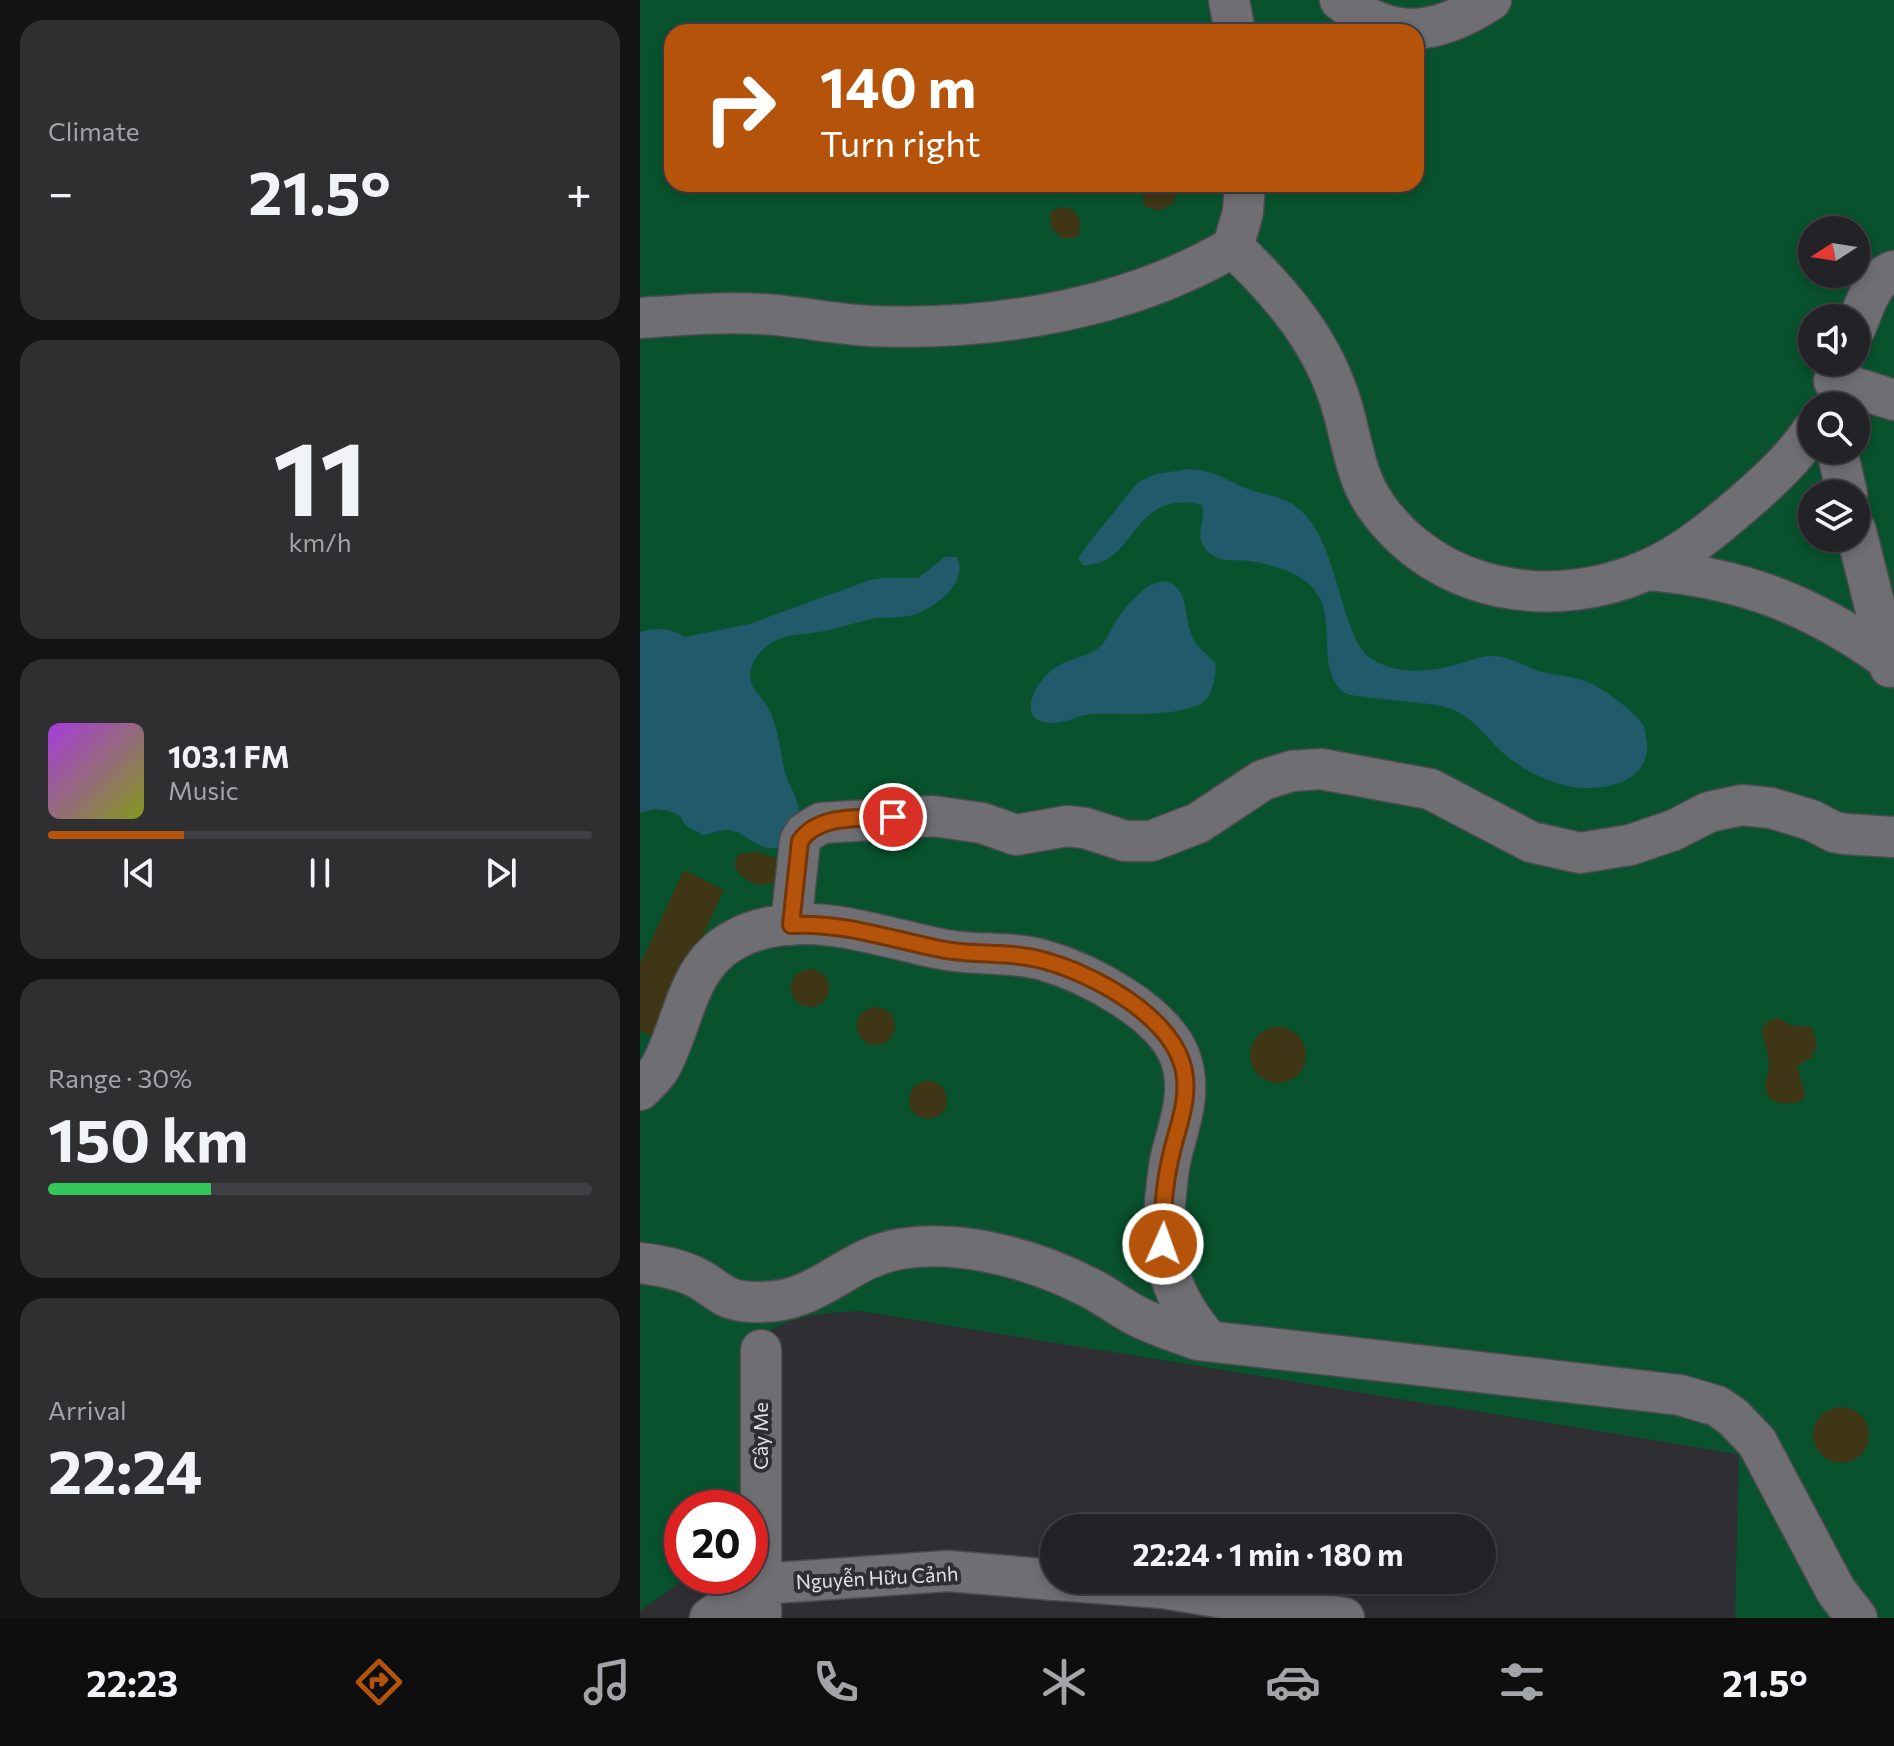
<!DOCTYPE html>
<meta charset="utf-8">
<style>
:root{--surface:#232226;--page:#2f2f32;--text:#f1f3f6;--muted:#a3a4a7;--line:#403f43;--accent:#b45309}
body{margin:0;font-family:Commissioner,sans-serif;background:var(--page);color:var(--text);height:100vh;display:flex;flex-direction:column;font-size:30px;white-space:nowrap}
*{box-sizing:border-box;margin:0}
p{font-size:26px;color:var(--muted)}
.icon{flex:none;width:44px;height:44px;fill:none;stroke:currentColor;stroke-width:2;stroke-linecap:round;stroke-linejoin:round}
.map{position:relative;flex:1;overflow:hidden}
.drawer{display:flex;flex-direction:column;gap:20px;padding:20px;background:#131315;width:640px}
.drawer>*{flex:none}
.top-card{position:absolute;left:24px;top:24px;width:760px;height:168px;border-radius:24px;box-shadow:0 4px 12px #0003,0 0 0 2px var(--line);background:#b45309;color:#fff;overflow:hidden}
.needle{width:52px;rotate:258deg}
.fabs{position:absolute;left:1158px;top:216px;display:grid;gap:16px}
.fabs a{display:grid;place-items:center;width:72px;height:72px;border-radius:50%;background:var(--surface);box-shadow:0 4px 12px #0003,0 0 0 2px var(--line);font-size:40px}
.speed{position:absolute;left:24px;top:1490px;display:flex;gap:16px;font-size:40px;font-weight:700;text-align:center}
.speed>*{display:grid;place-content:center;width:104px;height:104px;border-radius:50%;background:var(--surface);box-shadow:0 4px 12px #0003,0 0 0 2px var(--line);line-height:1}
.speed .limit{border:12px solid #d22;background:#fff;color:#111}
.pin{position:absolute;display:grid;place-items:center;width:68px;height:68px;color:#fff;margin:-34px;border:4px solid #fff;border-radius:50%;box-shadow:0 2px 8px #0007}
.me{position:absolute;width:88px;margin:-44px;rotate:2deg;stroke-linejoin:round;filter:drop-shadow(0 0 6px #0008)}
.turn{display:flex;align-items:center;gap:28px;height:168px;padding:0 24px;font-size:36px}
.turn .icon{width:104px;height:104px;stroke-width:2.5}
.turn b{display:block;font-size:56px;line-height:68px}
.big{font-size:60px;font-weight:700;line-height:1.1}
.drawer .tile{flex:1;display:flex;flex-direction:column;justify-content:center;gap:12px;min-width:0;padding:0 28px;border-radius:24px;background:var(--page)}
.drawer .dial{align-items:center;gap:0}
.dial b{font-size:104px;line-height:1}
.song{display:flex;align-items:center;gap:24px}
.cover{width:96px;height:96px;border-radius:12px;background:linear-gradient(135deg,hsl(280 70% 55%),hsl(70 70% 35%))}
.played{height:8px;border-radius:4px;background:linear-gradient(90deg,var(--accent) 25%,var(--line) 25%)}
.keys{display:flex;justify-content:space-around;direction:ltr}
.heat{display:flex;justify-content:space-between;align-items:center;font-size:44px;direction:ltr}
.charge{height:12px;border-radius:6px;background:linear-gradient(90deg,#34c759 30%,var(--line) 0)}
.trip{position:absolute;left:400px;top:1514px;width:456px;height:80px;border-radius:40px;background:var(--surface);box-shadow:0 4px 12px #0003,0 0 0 2px var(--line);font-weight:700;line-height:80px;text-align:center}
.menu{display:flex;height:128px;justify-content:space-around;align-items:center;background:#0e0e0f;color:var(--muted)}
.menu .icon{width:56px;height:56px}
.menu .current{color:var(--accent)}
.menu b{font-size:36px;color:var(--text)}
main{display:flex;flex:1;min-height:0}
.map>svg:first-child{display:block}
.green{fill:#08522d;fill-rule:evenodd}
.sand{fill:#3f3616}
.water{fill:#205a6b}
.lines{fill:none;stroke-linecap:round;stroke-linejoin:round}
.minor-casing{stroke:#4c4c4f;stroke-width:43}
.minor{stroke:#6f6e73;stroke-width:40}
.route-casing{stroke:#753606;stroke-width:20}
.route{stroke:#b45309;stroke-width:14}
.labels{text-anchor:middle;stroke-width:8;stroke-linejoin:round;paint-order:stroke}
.street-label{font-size:20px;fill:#e1e1e4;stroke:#2f2e33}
</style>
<main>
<section class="drawer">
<div class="tile"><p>Climate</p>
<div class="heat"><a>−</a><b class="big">21.5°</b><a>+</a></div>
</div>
<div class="tile dial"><b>11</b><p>km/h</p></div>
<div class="tile">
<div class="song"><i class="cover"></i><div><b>103.1 FM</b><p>Music</p></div></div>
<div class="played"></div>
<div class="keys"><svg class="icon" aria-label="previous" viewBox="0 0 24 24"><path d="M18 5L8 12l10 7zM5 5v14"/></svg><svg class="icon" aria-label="pause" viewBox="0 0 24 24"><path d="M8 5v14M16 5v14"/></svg><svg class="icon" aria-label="next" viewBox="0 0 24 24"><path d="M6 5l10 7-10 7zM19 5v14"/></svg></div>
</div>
<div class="tile"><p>Range · 30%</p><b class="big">150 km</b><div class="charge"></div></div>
<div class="tile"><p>Arrival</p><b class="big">22:24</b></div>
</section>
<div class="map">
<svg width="1254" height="1618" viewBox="0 0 1254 1618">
<rect width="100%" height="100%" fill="#2f2e33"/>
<path class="green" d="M0 0H1254V1618H1095L1099 1454 219 1311C185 1313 151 1315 122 1336L105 1508H42V1576H49L0 1611ZM32 32H776V184H32ZM1172 230H1216V274H1172ZM1172 318H1216V362H1172ZM1172 406H1216V450H1172ZM1172 494H1216V538H1172Z"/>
<path class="sand" d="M507 184H540L533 204 519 211 504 206 503 195Z
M421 207 433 210 440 221 439 234 435 238H421L410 226 411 211Z
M117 852 138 859 142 868 139 880C123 891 100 882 94 864L99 854Z
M44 870 84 890 15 1038 0 1031V964Z
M151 988a19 19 0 1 1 38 0a19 19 0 1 1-38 0Z
M217 1026a19 19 0 1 1 38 0a19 19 0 1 1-38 0Z
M1139 1018 1150 1025 1172 1027 1177 1045 1172 1057 1157 1066 1165 1095 1162 1101C1144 1106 1122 1105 1126 1081 1126 1077 1129 1071 1129 1068 1130 1054 1122 1042 1122 1028L1130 1020Z
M610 1055a28 28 0 1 1 56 0a28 28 0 1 1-56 0Z
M269 1100a19 19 0 1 1 38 0a19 19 0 1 1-38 0Z
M1173 1435a28 28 0 1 1 56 0a28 28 0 1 1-56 0Z"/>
<path class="water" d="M550 469C580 471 588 483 614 491 631 496 644 497 659 509 701 543 699 643 735 661 762 675 790 672 819 664 829 661 837 657 849 656 866 655 880 664 896 670 913 676 933 675 950 683 963 689 996 712 1003 725 1005 729 1005 733 1006 737 1014 777 974 790 940 788 914 786 881 770 862 752 845 736 834 718 811 709 787 699 712 701 702 691 674 663 700 615 671 586 658 573 633 565 615 562 597 558 577 566 564 547 555 534 566 519 562 505 490 488 498 566 443 565L438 558 445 548 498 482 516 474Z
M305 557H317C330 583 292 611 269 616 259 618 248 617 238 618 218 621 199 629 179 632 161 635 141 634 127 646 118 653 110 664 110 677 111 689 123 698 128 708 139 728 140 751 145 773 149 786 159 798 159 813 159 826 147 840 138 848 114 850 108 833 89 830 81 829 72 834 63 835L45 825 40 816 29 811 14 809 0 813V632C16 627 30 628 45 637L109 624 230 580 243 578H278Z
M524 581C552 587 542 620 554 640 558 649 569 655 576 664 575 676 574 695 562 703 536 718 481 713 452 714 438 715 425 724 410 723 374 720 396 682 412 670 426 659 443 658 457 649 466 643 469 633 474 624 484 608 504 583 524 581Z"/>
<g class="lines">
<defs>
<path id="minor" d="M589 0 595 32
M700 0C753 42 797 35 851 0
M593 247C642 294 684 342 703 410 712 442 716 478 736 506 797 593 913 612 1007 570 1044 554 1076 527 1106 501 1130 480 1154 458 1172 431
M0 318C40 315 81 312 121 314 158 316 193 324 230 326 353 331 486 310 593 247L603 212 605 184
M1216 327C1224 307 1232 278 1254 271
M1194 381 1254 400
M1197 450 1207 494
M1216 531 1250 667
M1007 570C1100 577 1172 605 1247 659
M151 925 160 841 165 833 181 823 293 816 342 823 376 835 427 826 445 828 485 841H511L558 823 623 780 652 771 681 769 790 789 891 842 940 853 990 845 1034 830 1069 812 1102 805 1131 808 1171 820 1194 832 1205 834 1254 837
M0 1090C7 1083 15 1076 20 1068 45 1023 45 967 94 940 158 905 235 936 301 949 334 956 370 951 403 960 448 973 526 1013 541 1060 551 1091 541 1119 533 1149 528 1166 527 1184 525 1203 521 1262 530 1296 569 1341
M0 1263C18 1265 36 1268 53 1276 78 1287 79 1301 113 1302 180 1305 202 1259 260 1249 322 1239 393 1259 448 1287 465 1295 479 1307 495 1315 515 1326 537 1332 558 1340L1040 1395 1077 1406 1093 1417 1117 1442 1196 1591 1217 1618
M416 1580 523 1588 704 1618
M70 1618 120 1584 308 1571 414 1580
M121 1618V1350"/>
</defs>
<use href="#minor" class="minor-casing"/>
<use href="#minor" class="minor"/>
</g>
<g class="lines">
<defs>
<path id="route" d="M253 817C223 819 179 813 160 841L151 925C201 922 251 939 300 949 333 956 369 951 402 960 452 973 533 1016 544 1071 550 1102 536 1130 530 1160 524 1187 522 1217 523 1244"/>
</defs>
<use href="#route" class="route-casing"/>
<use href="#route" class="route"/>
</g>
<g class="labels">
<g class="street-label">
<text transform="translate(121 1436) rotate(-90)" y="7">Cây Me</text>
<text transform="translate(237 1578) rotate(-3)" y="7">Nguyễn Hữu Cảnh</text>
</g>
</g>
</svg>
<div class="fabs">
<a><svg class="needle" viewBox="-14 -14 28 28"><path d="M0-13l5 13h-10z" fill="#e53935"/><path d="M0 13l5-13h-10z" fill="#a3a4a7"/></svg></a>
<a><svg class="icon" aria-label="sound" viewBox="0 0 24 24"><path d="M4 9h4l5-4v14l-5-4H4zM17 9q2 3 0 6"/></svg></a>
<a><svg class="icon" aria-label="search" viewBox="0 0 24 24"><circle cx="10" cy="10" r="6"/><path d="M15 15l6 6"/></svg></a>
<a><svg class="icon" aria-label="layers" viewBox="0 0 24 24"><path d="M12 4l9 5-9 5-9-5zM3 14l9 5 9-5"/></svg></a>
</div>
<div class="speed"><div class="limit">20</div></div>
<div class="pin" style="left:253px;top:817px;background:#d93025"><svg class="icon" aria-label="arrive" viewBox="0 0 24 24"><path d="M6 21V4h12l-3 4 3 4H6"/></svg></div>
<svg class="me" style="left:523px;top:1244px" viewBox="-20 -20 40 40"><circle r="17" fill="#b45309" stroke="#fff" stroke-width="3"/><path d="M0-11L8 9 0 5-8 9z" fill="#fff"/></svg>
<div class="trip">22:24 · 1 min · 180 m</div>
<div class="top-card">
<div class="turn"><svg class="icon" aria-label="right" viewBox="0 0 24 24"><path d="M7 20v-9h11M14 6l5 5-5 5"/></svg><div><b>140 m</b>Turn right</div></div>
</div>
</div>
</main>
<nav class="menu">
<b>22:23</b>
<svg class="icon current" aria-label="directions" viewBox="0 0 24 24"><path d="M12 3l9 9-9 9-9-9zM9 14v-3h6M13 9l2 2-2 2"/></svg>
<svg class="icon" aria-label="music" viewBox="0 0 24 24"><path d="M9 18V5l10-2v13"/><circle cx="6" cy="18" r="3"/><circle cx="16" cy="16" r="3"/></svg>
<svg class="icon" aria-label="phone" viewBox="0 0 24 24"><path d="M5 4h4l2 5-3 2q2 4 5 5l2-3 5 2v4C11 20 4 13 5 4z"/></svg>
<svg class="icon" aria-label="climate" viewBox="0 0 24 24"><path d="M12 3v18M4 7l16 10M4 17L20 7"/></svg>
<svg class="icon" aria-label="car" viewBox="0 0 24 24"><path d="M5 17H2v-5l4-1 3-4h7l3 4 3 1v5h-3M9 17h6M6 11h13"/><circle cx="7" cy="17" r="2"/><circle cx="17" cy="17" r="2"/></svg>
<svg class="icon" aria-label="filters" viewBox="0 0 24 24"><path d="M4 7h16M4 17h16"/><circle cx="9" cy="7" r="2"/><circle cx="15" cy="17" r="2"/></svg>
<b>21.5°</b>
</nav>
